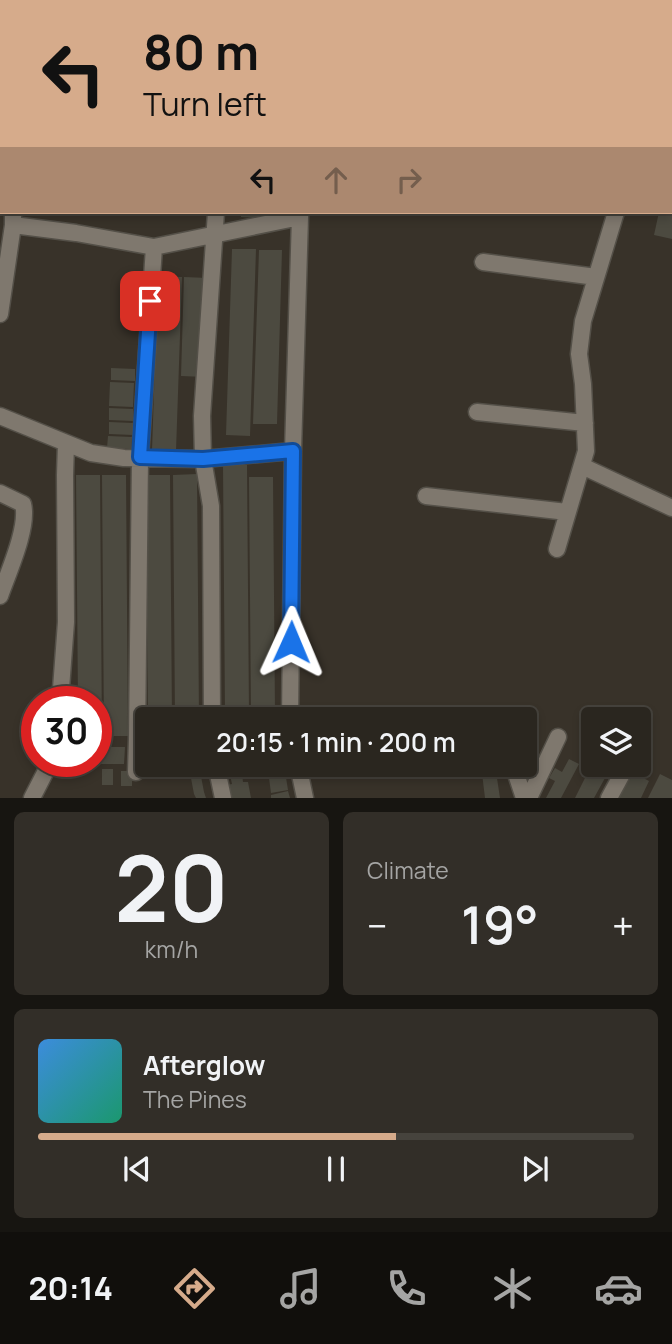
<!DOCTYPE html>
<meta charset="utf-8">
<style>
:root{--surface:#2a261f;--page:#322e28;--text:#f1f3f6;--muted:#a5a5a4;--line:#46433d;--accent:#d6ab8b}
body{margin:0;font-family:Manrope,sans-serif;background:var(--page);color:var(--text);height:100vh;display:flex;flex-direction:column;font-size:26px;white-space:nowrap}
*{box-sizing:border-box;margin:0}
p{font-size:23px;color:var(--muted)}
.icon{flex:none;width:38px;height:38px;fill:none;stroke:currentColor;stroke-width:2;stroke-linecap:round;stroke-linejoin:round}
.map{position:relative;height:798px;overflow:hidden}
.drawer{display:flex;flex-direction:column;gap:14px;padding:14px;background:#171511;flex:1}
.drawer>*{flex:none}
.top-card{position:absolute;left:0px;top:0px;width:672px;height:214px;box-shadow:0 4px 10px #0003,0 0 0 2px var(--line);background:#d6ab8b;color:#111;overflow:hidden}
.tools{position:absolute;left:581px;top:707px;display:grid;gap:14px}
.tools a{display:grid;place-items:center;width:70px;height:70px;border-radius:7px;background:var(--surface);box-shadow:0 4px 10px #0003,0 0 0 2px var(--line);font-size:35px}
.speed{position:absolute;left:21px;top:686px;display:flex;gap:14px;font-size:35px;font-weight:700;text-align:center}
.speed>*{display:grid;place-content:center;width:91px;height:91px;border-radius:50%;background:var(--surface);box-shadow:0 4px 10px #0003,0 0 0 2px var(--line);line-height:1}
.speed .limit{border:10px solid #d22;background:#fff;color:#111}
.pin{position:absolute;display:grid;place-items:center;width:60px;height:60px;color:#fff;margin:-30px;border-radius:14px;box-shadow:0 4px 10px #0006}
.me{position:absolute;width:77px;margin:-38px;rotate:1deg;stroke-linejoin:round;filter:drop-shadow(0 0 5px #0008)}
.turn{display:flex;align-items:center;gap:24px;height:147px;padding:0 28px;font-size:32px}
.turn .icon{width:91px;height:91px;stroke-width:2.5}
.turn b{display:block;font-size:49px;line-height:60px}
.lanes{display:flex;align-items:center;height:66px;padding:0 28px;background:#0003;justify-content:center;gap:35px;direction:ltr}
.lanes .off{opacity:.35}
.big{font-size:52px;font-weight:600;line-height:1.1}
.drawer .tile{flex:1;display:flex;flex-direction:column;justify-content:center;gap:10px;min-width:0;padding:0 24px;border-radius:10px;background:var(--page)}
.drawer .dial{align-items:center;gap:0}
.dial b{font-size:91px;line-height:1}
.song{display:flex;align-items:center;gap:21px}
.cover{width:84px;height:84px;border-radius:10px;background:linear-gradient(135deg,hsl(210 70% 55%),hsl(160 70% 35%))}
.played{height:7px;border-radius:4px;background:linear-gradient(90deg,var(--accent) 60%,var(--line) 60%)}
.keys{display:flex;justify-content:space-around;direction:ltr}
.heat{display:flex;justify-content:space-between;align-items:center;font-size:38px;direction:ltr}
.drawer .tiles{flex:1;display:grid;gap:14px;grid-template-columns:1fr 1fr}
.tile:last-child{grid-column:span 2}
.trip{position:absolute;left:135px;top:707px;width:402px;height:70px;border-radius:7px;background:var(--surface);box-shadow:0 4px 10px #0003,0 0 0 2px var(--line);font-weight:600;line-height:70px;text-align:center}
.menu{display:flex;height:112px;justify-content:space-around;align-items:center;background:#110f0c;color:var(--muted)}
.menu .icon{width:49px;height:49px}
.menu .selected{color:var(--accent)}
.menu b{font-size:32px;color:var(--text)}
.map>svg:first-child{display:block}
.building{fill:#4c4a40}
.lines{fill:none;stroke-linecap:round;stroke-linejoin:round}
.minor-casing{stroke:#545048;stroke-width:19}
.minor{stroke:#7f786e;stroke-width:16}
.route-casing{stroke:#114b97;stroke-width:18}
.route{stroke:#1a73e8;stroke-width:12}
</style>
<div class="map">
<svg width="672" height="798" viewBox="0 0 672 798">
<rect width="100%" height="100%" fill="#383229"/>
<path class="building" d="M241 212H265V218L241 217Z
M659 212H672V239L654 235Z
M232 249H256L250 436 226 435Z
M259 250H282L277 424H253Z
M158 276 182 277 176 451 152 450Z
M184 277 208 278 205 377 181 376Z
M111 368 135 369V381L111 380Z
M110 382 134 383 133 407 109 406Z
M109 408 133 409V421L109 420Z
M109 422 133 423V435L109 434Z
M108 436 132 437 131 449 107 448Z
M223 465H247L249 714H225Z
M197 474 199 719H175L173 475Z
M76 475H100L102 736H96V702H78Z
M102 475H126L128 736H104Z
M146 475H170L172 719H148Z
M249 477H273L275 713 251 714Z
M101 747H125L124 764H101Z
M593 751V765H610L606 773 587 765Z
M147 755V765H171L162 777 142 761Z
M569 759 579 764 561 798H546L555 781 549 778 555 768 562 772Z
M184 765H209L210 767 186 772Z
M221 765H241L243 782H248L251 798H229L227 785 232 784 230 775 223 776Z
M267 765H284L288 790 271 793 269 778 265 779 263 766Z
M481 765H495L500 798H485Z
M102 769H113V785H102Z
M589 770 605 778 594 798H575Z
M121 771H132V786H121Z
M200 771 204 792 206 798H196L194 794 190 773Z
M630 771 649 781 641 798H615Z
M660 774 672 780V798H648Z
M288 791 290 798H271V795Z"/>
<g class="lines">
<defs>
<path id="minor" d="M108 1 115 2
M29 2V0
M183 2 184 0
M311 2V0
M395 2V0
M662 2V0
M0 124 2 125
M13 225 76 233 154 247 300 217V212
M483 262 596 277
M0 314 13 225V212
M477 412 585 423
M0 416 91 453 124 458 203 459 293 451
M582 466 672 508
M0 493 23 504C29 527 8 573 0 596
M426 496 567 512
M557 549 586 451 583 384 579 354 583 321 616 212
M60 702 66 622 65 475 66 444
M212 719 211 506 203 459 202 416 216 212
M260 719 290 716
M290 719 293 451 300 217
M147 739H137L140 457 154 247
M216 765 223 798
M298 765 305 798
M513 765 524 798
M136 772 137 739
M32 798 51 761
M529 798 558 737
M609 798 627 765"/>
</defs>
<use href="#minor" class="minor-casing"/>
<use href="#minor" class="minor"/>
</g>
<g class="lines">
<defs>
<path id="route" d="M150 301 140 457 203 459 293 451 291 642"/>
</defs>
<use href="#route" class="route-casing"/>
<use href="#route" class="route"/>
</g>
</svg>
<div class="tools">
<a><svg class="icon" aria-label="layers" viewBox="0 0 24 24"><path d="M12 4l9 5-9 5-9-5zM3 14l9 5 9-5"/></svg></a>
</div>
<div class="speed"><div class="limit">30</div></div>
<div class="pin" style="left:150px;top:301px;background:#d93025"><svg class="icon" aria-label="arrive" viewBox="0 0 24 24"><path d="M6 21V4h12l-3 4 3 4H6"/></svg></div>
<svg class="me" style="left:291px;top:642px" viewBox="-20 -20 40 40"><path d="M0-17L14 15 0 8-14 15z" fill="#1a73e8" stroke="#fff" stroke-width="4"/></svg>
<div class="trip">20:15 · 1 min · 200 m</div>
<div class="top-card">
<div class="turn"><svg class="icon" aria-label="left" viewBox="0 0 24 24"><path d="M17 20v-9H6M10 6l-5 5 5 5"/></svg><div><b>80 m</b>Turn left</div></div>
<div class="lanes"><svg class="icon" aria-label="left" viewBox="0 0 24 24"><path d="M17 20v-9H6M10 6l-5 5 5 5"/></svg><svg class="icon off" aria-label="ahead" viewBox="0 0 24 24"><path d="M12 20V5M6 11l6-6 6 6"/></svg><svg class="icon off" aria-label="right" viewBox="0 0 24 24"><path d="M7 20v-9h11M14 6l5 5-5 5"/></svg></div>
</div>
</div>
<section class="drawer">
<div class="tiles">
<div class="tile dial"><b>20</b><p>km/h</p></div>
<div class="tile"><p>Climate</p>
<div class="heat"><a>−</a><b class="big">19°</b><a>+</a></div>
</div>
<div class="tile">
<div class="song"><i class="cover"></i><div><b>Afterglow</b><p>The Pines</p></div></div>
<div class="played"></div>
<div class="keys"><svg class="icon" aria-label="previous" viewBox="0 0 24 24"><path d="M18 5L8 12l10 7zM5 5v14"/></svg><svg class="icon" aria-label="pause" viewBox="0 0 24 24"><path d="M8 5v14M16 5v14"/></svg><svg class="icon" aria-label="next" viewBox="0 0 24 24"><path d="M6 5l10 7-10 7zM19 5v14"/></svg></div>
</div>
</div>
</section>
<nav class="menu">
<b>20:14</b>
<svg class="icon selected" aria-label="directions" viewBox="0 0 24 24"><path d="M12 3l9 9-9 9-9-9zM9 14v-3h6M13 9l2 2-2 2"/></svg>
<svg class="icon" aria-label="music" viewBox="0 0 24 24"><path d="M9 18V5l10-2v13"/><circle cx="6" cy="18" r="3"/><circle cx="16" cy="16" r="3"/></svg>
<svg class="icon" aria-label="phone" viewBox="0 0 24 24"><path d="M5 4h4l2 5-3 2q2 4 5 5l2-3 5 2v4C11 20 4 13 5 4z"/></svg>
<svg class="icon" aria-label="climate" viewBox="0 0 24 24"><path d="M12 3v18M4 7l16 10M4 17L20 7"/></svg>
<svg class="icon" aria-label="car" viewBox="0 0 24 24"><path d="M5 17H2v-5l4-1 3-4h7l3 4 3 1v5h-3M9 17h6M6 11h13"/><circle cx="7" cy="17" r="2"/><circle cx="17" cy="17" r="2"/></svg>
</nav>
